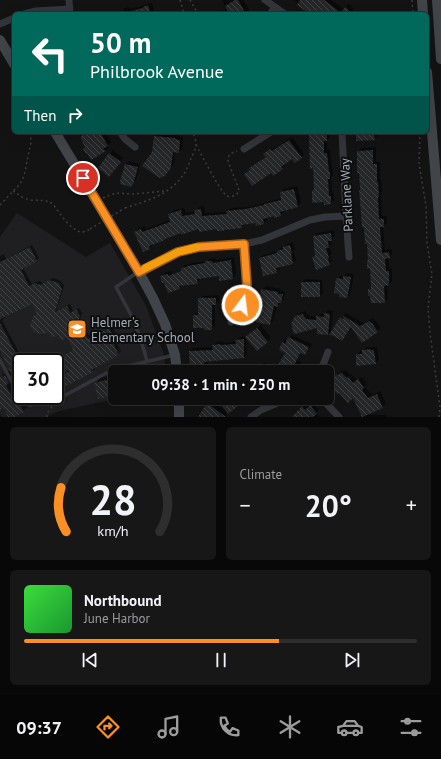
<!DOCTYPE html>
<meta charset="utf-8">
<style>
:root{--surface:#0e0e0f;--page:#171718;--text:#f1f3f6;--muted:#9b9c9e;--line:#2e2e2f;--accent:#fa8f24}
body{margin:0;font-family:"PT Sans",sans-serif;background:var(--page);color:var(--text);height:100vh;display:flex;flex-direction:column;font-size:15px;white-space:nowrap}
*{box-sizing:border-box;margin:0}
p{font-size:13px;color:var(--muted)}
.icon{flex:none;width:22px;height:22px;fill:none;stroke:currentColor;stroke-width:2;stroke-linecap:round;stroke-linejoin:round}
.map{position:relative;height:417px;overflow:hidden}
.panel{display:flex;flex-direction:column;gap:10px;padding:10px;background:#080808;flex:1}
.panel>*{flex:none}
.top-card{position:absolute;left:12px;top:12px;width:417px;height:122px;border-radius:6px;box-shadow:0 4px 16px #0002,0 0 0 1px var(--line);background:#00695c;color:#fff;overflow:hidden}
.speed{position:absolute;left:12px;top:353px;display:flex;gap:8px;font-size:20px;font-weight:700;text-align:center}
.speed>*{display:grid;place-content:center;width:52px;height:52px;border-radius:50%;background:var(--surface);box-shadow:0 4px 16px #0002,0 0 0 1px var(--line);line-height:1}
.speed .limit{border:2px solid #111;border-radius:6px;background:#fff;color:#111}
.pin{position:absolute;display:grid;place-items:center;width:34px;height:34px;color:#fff;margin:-17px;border:2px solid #fff;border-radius:50%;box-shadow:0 1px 4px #0007}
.me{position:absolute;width:44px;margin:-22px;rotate:15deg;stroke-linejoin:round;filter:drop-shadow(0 0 3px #0008)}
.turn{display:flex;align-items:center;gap:14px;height:84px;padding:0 12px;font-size:18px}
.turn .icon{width:52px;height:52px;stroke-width:2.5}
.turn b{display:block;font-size:28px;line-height:34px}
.then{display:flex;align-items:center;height:38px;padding:0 12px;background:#0003;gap:8px;font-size:15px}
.big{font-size:30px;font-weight:700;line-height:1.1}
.panel .card{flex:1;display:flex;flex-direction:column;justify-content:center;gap:6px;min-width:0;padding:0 14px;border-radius:6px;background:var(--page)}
.panel .dial{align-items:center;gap:0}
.dial svg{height:104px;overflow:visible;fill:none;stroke:var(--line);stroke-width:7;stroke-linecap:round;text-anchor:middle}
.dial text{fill:var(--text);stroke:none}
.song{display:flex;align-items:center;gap:12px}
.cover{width:48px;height:48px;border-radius:6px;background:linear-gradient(135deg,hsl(120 70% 55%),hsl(130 70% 35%))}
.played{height:4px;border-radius:2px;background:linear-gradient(90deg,var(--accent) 65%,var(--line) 65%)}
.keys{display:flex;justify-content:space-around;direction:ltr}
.heat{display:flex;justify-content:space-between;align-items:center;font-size:22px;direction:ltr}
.panel .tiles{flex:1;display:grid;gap:10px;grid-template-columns:1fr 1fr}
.card:last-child{grid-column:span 2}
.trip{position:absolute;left:108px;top:365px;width:226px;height:40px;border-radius:6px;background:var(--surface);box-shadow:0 4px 16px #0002,0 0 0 1px var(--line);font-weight:700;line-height:40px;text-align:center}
.menu{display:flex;height:64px;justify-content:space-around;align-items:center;background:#060606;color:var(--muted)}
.menu .icon{width:28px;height:28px}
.menu .on{color:var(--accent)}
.menu b{font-size:18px;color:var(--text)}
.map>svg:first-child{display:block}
.built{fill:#1f1f21;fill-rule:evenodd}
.shadow{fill:#0007}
.building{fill:url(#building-back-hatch)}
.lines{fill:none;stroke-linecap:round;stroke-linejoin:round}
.path{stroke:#393d41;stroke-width:1.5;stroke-dasharray:2 3;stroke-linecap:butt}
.lane{stroke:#33353a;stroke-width:3.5}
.street{stroke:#33353a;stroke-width:7}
.secondary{stroke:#41454a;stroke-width:10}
.path-bridge{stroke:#393d41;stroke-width:1.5;stroke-dasharray:2 3;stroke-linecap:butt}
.route-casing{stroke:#a25d17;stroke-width:10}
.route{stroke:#fa8f24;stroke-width:7}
.slow{stroke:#f59e0b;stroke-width:7}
.labels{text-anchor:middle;stroke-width:4;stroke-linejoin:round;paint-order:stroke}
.street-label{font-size:13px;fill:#a3acb6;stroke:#0e0e0f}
.poi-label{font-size:13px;fill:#a3acb6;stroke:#0e0e0f;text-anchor:start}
</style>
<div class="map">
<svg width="441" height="417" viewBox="0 0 441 417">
<defs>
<pattern id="building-back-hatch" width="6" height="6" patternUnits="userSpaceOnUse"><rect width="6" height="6" fill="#252628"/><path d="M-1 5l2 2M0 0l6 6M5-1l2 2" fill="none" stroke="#424345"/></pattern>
</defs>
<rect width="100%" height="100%" fill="#131314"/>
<path class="built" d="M17 213 86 257 110 243 146 306 163 352 166 372H115V398H120L59 411 46 417H1L0 414V237ZM21 362H55V396H21Z"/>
<path class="shadow" d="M222 0H243L249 10 245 14H215L227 9Z
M293 0H331L344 9 349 4 354 9 352 11 355 14H312Z
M152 3 155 14H113L121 12 125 8 129 7 130 9 146 5 147 4Z
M78 132H105L111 142 107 146 109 148 106 150 92 159 86 147Z
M312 132H330V137L327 140V150H330L332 169H333V175L331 177 332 193H334V200L331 203 325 201 313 191 315 188 310 135Z
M357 132H377L378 136 374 139Z
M158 133 178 135V136L183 137 182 149 178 152 175 151 174 164 168 171 153 152 155 136Z
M292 137 304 154 301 158H292L285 164V165L282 169 272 172 251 170 253 165 266 157 268 151 274 147 275 149Z
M376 147V162H380V180H381L382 192 381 194 382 216H387V223L383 226 385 250 392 249V254L388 258 389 268H392V281L389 284H387L388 298 385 302 369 290 372 287 370 267 368 243 360 190 358 151 361 148Z
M113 150 123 158 109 176 110 154Z
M129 161 140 164 136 180 130 186 121 180 126 164Z
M297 186 301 202 298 206 284 210V212L281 215 275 217V215L266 217 267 220 263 224 256 221 245 224 242 227 199 228 181 232 168 236 165 240 153 244V245L150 248 144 251 135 232 138 229 144 226 146 229 170 220 169 215 172 211 184 208 186 213 196 211V210L199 207 204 206 205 213 227 212 231 208 249 207 282 198 281 192 284 189Z
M334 230 335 236 331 240 332 244 329 246 332 254 330 255 332 261 329 264 313 257 316 254 314 236 317 233Z
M293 242 295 249 293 250 296 260 293 263 280 266V268L277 272 264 275 260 259 263 255 278 251 281 248 284 247 287 244Z
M32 245 39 258 37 260 23 268 32 284 39 281 43 283 53 278 61 281 64 286 56 311 70 304 73 311 79 308 82 313 79 322 84 332 88 333 91 337 112 326 119 340 116 343 121 351 118 354 94 367 95 369 92 371 55 391V378L70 370 55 365V362H50L74 349 68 336 49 330 34 317 38 313 32 302 6 315 7 316 2 320 24 362H21V376L14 377 11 380 20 398 23 396 28 406 23 411 12 417H9L4 407 0 409V376L11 370 0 349V256L4 254 6 259Z
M234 257 236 274 233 278 219 275 200 277V280L197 283 182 285 179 288 165 281 161 277 164 273 171 271 172 274 182 270V268L185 265 190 264 192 263 207 261 209 259 215 258 216 260Z
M347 273 354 274 352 285 350 294 346 297 337 279 340 276H344Z
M306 279 322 280 323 293 320 296 302 282Z
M266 286 281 289 280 291H285L284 299 277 306 273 321 270 324 259 315 258 309 260 307 262 290Z
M219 295V301L215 304V326L211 329 194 315 199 312V299L202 296Z
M328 310 333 311 331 331 328 334 318 327 296 316 300 313 306 311 307 315 308 314 309 316 317 317 321 314H325Z
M346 313 364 323 373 318 375 321V320L381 328 363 342 352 327 345 337 342 340 341 318Z
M261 325 271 338 257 350 246 337 247 354 244 357 207 361 208 365 206 366V368L203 371 190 351 193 348 214 347 213 345 217 342 222 341 223 343 237 341 236 340 240 337 247 336Z
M292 335 312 344 308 351 305 354 301 352 297 360 302 363 298 372H279L286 353 280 350 283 343 286 339 288 340Z
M366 347H377L379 360 376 363 357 354 360 351H363Z
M47 359 49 362H41Z
M266 362 267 366 271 363 276 372H257V368L260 365Z
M137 369V372H125Z
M345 370 351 375H352L357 381 362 377 367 384 364 386 372 395 380 391 386 404 382 407 354 396 334 382 335 376 341 371 342 372Z
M115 375V394L95 384 100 378Z
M217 398H241L225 417H201L208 404 211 401 227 412Z
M313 403 319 410 316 413 320 417H293L306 404 309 407Z
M367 415H386L387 417H365Z"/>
<path class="building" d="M235 0H238L246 14H229L225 6Z
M300 0H324L340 12 346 7 352 14H310L297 5Z
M148 5 151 14H128L127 12 143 8V7Z
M79 132H100L108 146 103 149 106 151 91 160 87 153 86 154 83 149 85 147 80 137 82 136Z
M356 132H374L375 140 356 141Z
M318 133H327V141H324V153H327L329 172H330V179H328L329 196H331V204L324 205V202L312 203V190H314L313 168 310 169 309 134H318Z
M154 136 175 138V139L180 140 179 153 173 152 171 168 165 176 160 178 142 166 152 152Z
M289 140 302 158 295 163 292 159 281 167 283 169 273 176 271 173 252 186 244 174 250 170 249 168 266 157 263 154 270 149 272 151Z
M373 150V164H377V182H378L379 197H378L379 219H384V227H380L382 253 389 252 390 258 385 259 386 271H389V285L384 286 385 303H371L370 296H368V289H371L370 268 367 269V260H368L367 244H365L364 227H362L360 201 359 190H360L359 173H357V151Z
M109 153 121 162 109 177 98 168Z
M125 164 138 167 133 185 132 184 131 187 120 184 121 181H120Z
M294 189 298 207 280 212 281 216 274 218V216L263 219 264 224 256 226 255 223 242 225V228L224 230V231H217V229L199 232 198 229 181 235V233L165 239V240L149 246 150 249 143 252 134 232 141 229 142 232 170 222 168 214 181 210 182 216 195 214 194 210 201 209 202 216 227 214 226 211 245 209 264 205V204L281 200 280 192Z
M331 233 332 241H328L329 248H326L329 258 328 259 330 265 316 270 312 257 315 256 313 236Z
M290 245 292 253H291L293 264 276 268 277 273 263 276 259 258 277 253V251L283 249V247Z
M30 247 37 261 21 270 29 286 35 283 40 285 49 280 59 283 62 289 55 312 67 306 70 313 76 309 80 316 77 325 81 334 86 336 88 339 109 328 117 343 114 345 119 355 91 370 93 372 55 392V378L70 371 55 366V359L73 350 67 337 61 341 58 335 51 338 49 332 42 334 33 332 30 326 33 316 37 314 32 304 0 319V262Z
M231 260 233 279 219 281V276L197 279 198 284 179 286 180 289 168 293 164 283H162L160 276 168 274V276L181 271V268L187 267V266L205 263V261H212L213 263Z
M343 276 351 277 349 289 347 298 339 297V294L334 293 336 278 343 279Z
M301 282H320V297H301Z
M261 289 278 292V294H283L281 303H278V307L274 306 270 325 256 322 258 315H256L257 308H259Z
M198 298H216V305H212V330H204V328H193V315H198Z
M324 313 330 314 328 335 317 334V328L294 334 291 324 295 316 303 314 304 317H305L306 319 316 320V316L324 317Z
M342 315 360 326 369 321 371 323H372L378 332 362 343 351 327 342 341 334 336 329 335 340 317 343 319H344Z
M0 323 21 363V377L14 380 0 350Z
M257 328 268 342 257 351 245 337Z
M288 337 309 347 305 355 300 353 295 364 300 366 297 372H274L285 353 279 350 282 342 285 344Z
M244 339V358L204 362 205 369H203V372H191V370H190L189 351 213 350 212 345 220 344V345L236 344 235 340Z
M371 349V350H374L376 364 356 366V354H362V350Z
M262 365 266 372H249Z
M341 372 347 378 348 377 353 383 358 379 364 388 362 390 368 398 377 394 383 408 362 417 353 398 348 403 339 393 337 394 330 385 333 383 330 379 337 374 338 375Z
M0 373 2 377 5 375 9 383 6 385 14 402 18 400 24 412 14 417H8L3 408 0 410Z
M115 378V395L98 399 94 383Z
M216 398H248L228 414Z
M207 403 226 417H198Z
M310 405 317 414 313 417H292L302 406 305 410Z"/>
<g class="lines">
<path class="path" d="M180 0 184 14
M190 0 198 14
M412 0 413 14
M420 132 419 163 426 206 427 243 432 274 428 308 430 333 440 407 439 417
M196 145C201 153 220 192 227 196 229 197 231 196 233 196 237 195 238 193 239 190L228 161C228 154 231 153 237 151
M13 191C19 195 24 199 31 200 39 201 45 199 53 204 58 211 71 231 81 232 84 232 87 231 90 229
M103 198 113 194 117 193 133 194 164 191
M0 205 20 184 24 176 31 142 30 132
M125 208C153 199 179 192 190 161 192 156 196 149 196 144 196 140 194 136 193 132
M47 417V413L54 404"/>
<path class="lane" d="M138 272 116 287 132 317 141 340 147 361
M0 360 15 388 21 395
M22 396 30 405 46 400 62 397 112 370 174 355"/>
<path class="street" d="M69 0 70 14
M265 0 285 14
M24 14 36 11 69 9
M270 14 275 7
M0 24 14 18
M120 132 125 139 135 147
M342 132 346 216 349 257
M244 149 271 132
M139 272 178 252 199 247 244 244 262 240 310 220 325 217 346 216
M231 322 242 305 247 286 244 244
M318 372 323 365 328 352
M321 398 339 417
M251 417 261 410 289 398"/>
<path class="secondary" d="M422 0 423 14
M437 0 441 59
M0 40 14 64
M427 72 441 240
M55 132 139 272 153 298 165 324 175 355 177 372
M179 417V398"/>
<path class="path-bridge" d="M90 229 125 208"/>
</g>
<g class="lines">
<defs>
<path id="route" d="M83 178 139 272 178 252 199 247 244 244 247 286 242 305"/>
</defs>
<use href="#route" class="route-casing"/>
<use href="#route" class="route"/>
<path class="slow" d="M145 268 178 252 197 247"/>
</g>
<defs>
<symbol id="school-square" viewBox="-11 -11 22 22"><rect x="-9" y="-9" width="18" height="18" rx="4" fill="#fa8f24" stroke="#0e0e0f"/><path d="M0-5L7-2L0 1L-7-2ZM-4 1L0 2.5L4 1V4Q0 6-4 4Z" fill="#fff"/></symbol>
</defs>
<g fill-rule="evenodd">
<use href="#school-square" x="66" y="318" width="22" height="22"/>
</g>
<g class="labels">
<g class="street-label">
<text transform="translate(346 195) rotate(-93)" y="5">Parklane Way</text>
</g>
<g class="poi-label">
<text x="91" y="327">Helmer's<tspan x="91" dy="15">Elementary School</tspan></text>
</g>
</g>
</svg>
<div class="speed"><div class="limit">30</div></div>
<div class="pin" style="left:83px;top:178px;background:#d93025"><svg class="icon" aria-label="arrive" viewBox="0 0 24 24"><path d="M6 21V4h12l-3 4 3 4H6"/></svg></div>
<svg class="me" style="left:242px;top:305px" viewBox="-20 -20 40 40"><circle r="17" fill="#fa8f24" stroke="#fff" stroke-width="3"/><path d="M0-11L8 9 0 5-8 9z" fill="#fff"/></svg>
<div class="trip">09:38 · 1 min · 250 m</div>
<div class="top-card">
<div class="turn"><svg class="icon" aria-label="left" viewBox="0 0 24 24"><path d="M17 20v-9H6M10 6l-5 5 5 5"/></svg><div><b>50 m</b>Philbrook Avenue</div></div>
<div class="then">Then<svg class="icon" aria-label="right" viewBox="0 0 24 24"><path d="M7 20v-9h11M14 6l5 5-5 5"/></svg></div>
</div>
</div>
<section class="panel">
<div class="tiles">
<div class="card dial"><svg viewBox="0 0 100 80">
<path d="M14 69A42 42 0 1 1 86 69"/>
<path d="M14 69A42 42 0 0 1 10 35" stroke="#fa8f24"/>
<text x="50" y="56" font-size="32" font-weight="700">28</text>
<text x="50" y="72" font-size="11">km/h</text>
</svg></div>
<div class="card"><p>Climate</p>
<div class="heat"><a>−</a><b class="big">20°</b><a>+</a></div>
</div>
<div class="card">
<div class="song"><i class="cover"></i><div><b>Northbound</b><p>June Harbor</p></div></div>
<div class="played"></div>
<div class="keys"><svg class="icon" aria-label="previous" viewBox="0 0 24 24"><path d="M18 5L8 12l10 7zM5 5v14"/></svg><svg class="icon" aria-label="pause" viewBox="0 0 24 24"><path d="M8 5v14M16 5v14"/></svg><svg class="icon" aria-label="next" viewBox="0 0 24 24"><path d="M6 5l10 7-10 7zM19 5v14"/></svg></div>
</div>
</div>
</section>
<nav class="menu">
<b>09:37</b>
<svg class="icon on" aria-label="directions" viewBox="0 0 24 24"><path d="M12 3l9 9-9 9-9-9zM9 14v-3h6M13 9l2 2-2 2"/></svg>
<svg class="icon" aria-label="music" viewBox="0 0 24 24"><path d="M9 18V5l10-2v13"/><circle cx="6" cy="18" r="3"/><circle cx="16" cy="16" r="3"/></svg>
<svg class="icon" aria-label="phone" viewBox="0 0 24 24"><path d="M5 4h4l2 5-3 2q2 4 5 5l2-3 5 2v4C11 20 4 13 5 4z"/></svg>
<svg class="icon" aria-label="climate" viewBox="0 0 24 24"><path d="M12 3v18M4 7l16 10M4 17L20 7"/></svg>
<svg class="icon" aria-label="car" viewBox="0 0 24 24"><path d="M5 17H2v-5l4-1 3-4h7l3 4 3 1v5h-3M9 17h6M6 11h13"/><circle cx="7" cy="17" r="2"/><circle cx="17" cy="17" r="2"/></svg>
<svg class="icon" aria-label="filters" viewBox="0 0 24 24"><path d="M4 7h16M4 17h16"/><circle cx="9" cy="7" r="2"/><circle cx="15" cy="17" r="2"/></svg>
</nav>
